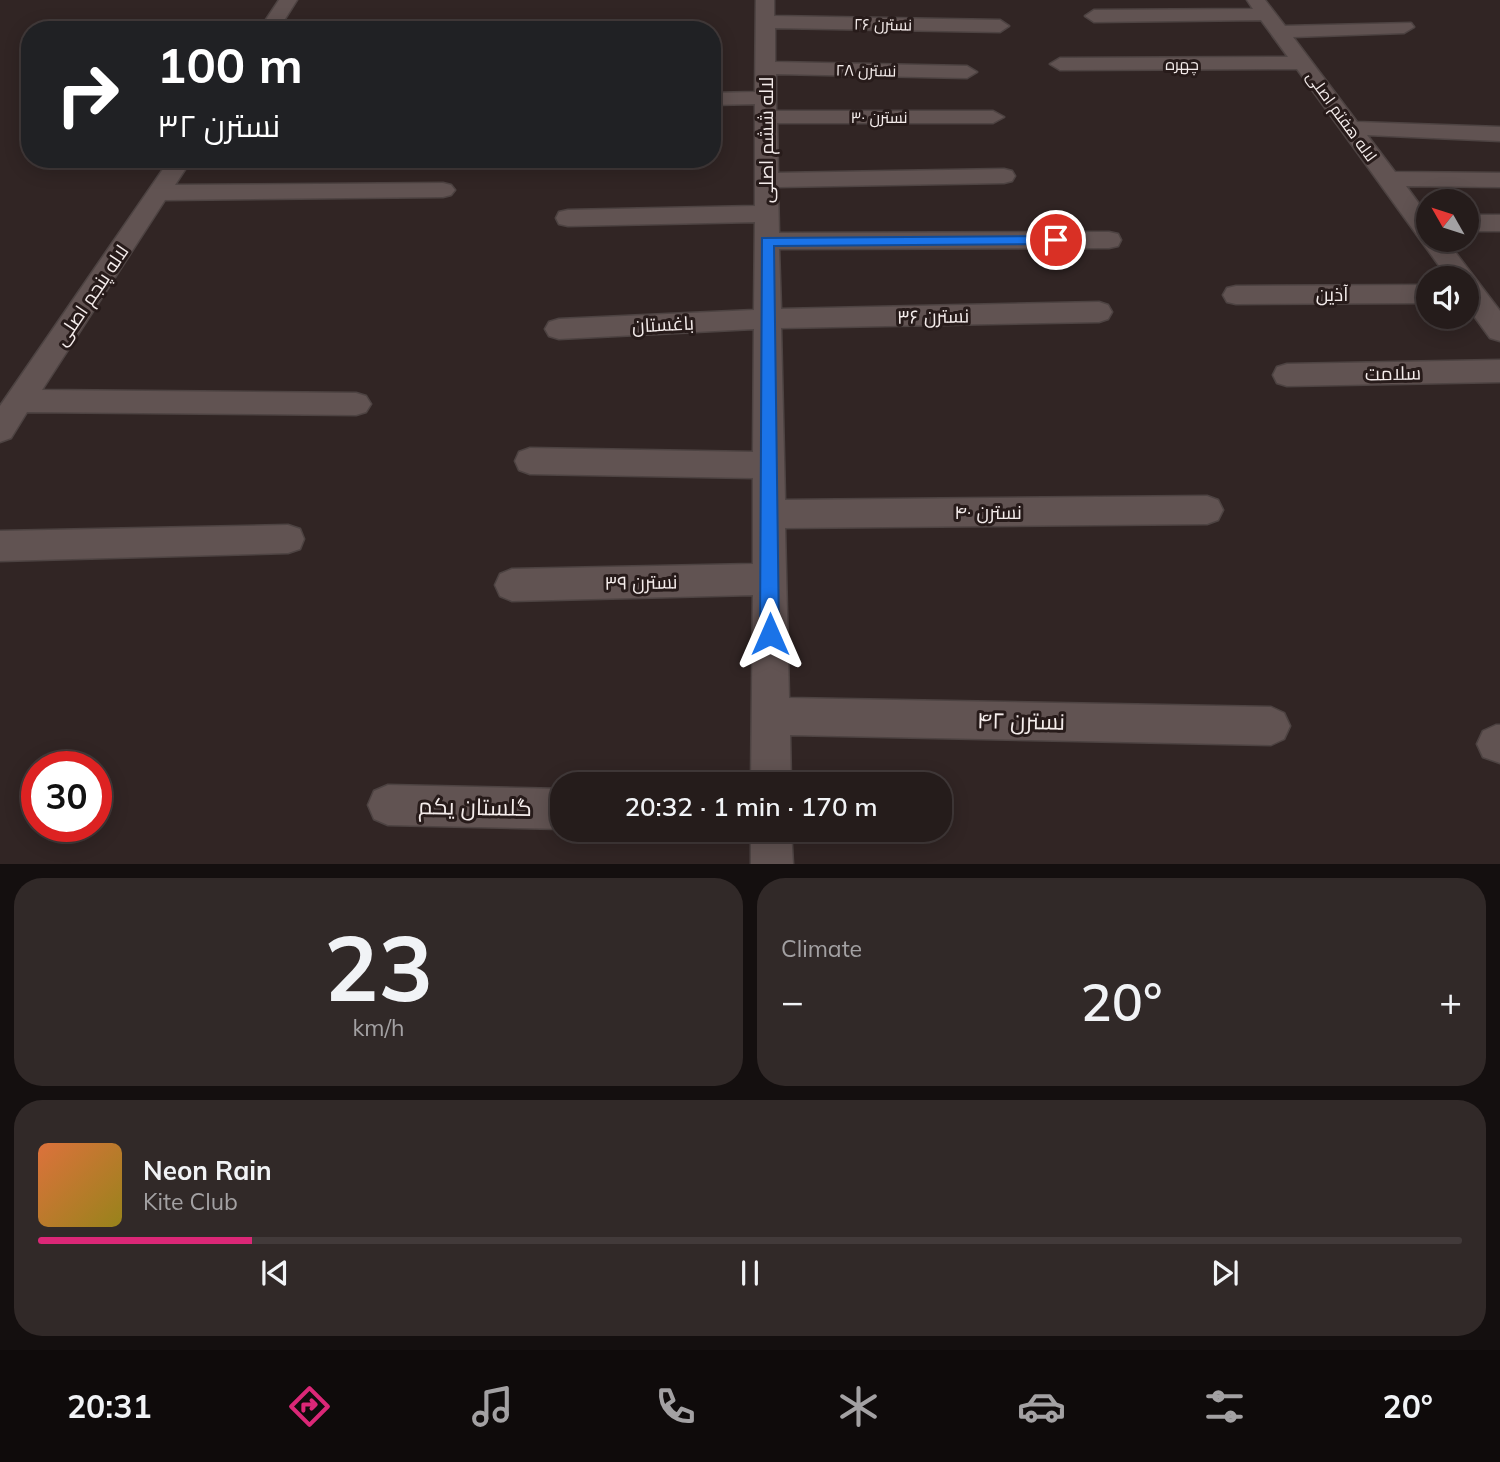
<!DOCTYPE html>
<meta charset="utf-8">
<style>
:root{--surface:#251c1b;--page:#312928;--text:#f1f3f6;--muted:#a3a1a3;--line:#423a3a;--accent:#db2777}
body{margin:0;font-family:Mulish,Cairo,sans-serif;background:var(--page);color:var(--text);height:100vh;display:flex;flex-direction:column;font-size:26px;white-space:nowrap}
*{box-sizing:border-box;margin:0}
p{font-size:23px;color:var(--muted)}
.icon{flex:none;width:38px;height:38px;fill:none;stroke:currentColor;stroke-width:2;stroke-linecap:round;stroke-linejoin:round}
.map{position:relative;height:864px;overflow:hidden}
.drawer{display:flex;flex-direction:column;gap:14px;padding:14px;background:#140f0f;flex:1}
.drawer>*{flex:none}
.hud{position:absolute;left:21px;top:21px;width:700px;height:147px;border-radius:28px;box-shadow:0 4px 18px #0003,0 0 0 2px var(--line);background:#202124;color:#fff;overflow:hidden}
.needle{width:46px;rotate:309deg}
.tools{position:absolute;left:1416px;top:189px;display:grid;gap:14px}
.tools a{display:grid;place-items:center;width:63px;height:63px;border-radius:50%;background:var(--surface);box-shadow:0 4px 18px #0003,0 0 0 2px var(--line);font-size:35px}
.speed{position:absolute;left:21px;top:751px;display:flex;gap:14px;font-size:35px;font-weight:700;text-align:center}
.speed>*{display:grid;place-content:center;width:91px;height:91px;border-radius:50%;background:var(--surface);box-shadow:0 4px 18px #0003,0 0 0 2px var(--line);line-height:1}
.speed .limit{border:10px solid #d22;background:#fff;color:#111}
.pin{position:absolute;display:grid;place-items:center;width:60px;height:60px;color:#fff;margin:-30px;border:4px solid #fff;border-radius:50%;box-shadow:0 2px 7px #0007}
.me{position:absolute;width:77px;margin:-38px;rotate:0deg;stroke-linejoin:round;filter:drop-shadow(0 0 5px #0008)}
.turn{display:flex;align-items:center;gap:24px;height:147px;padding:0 21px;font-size:32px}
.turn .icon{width:91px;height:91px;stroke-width:2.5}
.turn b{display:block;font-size:49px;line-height:60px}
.big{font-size:52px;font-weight:600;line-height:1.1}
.drawer .widget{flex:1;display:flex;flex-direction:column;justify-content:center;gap:10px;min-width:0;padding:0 24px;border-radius:28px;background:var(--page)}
.drawer .dial{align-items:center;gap:0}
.dial b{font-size:91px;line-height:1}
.song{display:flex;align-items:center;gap:21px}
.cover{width:84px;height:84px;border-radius:10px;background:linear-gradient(135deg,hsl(20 70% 55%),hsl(50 70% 35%))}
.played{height:7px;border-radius:4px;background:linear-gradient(90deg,var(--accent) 15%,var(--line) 15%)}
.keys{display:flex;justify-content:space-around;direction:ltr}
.heat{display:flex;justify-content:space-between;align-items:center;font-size:38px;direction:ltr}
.drawer .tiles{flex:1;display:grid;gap:14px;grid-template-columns:1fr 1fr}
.widget:last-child{grid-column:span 2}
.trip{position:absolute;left:550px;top:772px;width:402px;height:70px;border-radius:28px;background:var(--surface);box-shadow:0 4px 18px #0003,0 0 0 2px var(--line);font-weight:600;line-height:70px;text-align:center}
.dock{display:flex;height:112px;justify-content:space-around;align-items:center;background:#0f0b0b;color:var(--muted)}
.dock .icon{width:49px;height:49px}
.dock .active{color:var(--accent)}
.dock b{font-size:32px;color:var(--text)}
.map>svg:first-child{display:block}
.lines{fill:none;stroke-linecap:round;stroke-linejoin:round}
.minor-casing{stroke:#4d4342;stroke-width:3}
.minor{fill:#615352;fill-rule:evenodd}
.route{fill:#1a73e8;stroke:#114b97;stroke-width:2}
.labels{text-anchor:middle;stroke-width:6;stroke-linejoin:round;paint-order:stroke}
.far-street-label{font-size:16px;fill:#f4eceb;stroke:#271b1a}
.street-label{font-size:19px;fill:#f4eceb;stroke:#271b1a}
.near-street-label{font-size:23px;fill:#f4eceb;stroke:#271b1a}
</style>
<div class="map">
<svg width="1500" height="864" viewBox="0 0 1500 864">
<rect width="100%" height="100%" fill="#312524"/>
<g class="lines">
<defs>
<path id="minor" d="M279 0H297L278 30H259Z
M756 0H774V16L1000 20 1009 26 1000 32 775 28V62L967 66 977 72 967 78 776 74V111H993L1004 117 993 123H777L778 173 1004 169 1012 171 1015 176 1012 181 1004 183 778 187 779 233 1109 232 1118 234 1121 240 1118 246 1109 248 779 249 781 309 1099 302 1108 305 1112 312 1108 319 1099 322 781 328 785 500 1207 496 1218 500 1223 510 1218 520 1207 524 785 528 789 698 1271 707 1284 713 1290 726 1284 739 1271 745 790 735 791 784H751L753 595 512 601 500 596 495 585 500 574 512 569 753 564V478L530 474 519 470 515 461 519 452 530 448 753 452 754 329 559 339 549 336 545 329 549 322 559 319 754 310 755 222 568 226 559 224 556 218 559 212 568 210 755 206V104L712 105V93L755 92Z
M1247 0H1265L1285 26 1411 23 1414 27 1404 33 1293 37 1357 122 1500 127V141L1367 135 1395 172 1500 173V187L1406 186 1428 216V240H1446L1500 311V341L1490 338 1466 305V278H1448L1297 69 1060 70 1050 64 1060 58 1288 57 1261 20 1094 22 1085 16 1094 10 1253 9Z
M170 159H192L175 185 443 183 451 185 455 190 451 195 443 197 165 200 42 390 356 393 366 396 371 404 366 412 356 415 27 412 11 438 0 442V406Z
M1466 215H1500V231H1466Z
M1428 285V303L1236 304 1227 302 1223 295 1227 288 1236 286Z
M1500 360V382L1287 386 1277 383 1273 375 1277 367 1287 364Z
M288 525 300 529 304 539 300 549 288 553 0 561V531Z
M1496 725H1500V763L1483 757 1477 744 1483 731Z
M388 785 562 789V829L388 825 374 819 368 805 374 791Z
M751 830H791L793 864H751Z"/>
</defs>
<use href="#minor" class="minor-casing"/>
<use href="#minor" class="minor"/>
</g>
<path class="route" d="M1056 236 1061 237V244L774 246 779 634 776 640 770 643 763 640 760 634 762 238Z"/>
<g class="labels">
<g class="far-street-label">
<text transform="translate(883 24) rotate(1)" y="6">نسترن ۲۶</text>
<text x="1182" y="70">چهره</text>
<text transform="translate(866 70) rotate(1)" y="6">نسترن ۲۸</text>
<text transform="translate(1342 116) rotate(54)" y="6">لاله هفتم اصلی</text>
<text x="879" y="123">نسترن ۳۰</text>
</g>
<g class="street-label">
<text transform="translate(766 140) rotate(-90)" y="7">لاله ششم اصلی</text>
<text x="1332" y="301">آذین</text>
<text transform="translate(91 295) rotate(-56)" y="7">لاله پنجم اصلی</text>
<text transform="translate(933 316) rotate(-1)" y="7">نسترن ۳۶</text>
<text transform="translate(663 324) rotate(-3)" y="7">باغستان</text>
<text transform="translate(1393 373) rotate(-1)" y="7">سلامت</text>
<text x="988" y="519">نسترن ۴۰</text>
<text transform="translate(641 582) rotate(-1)" y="7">نسترن ۳۹</text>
</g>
<g class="near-street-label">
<text transform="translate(1021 721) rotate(1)" y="8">نسترن ۴۲</text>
<text transform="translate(475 807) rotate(1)" y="8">گلستان یکم</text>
</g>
</g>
</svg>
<div class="tools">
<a><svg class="needle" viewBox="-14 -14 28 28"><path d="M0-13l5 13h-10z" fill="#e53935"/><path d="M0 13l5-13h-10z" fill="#a3a1a3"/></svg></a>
<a><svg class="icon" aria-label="sound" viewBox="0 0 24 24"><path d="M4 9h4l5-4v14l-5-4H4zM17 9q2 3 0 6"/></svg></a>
</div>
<div class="speed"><div class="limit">30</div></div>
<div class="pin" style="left:1056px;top:240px;background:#d93025"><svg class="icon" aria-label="arrive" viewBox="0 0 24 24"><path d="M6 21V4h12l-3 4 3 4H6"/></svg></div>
<svg class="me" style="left:770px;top:634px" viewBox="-20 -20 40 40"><path d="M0-17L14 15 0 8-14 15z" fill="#1a73e8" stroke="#fff" stroke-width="4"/></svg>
<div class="trip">20:32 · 1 min · 170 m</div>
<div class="hud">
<div class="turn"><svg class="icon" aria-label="right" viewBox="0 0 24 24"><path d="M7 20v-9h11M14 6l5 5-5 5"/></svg><div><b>100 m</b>نسترن ۳۲</div></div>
</div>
</div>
<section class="drawer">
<div class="tiles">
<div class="widget dial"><b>23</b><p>km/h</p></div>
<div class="widget"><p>Climate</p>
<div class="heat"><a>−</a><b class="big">20°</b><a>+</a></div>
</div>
<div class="widget">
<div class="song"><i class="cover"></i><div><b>Neon Rain</b><p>Kite Club</p></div></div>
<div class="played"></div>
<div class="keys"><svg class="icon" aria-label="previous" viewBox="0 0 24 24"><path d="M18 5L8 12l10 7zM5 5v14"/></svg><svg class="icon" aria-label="pause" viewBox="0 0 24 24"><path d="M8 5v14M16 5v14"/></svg><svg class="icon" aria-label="next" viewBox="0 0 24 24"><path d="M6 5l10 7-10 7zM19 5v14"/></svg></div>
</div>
</div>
</section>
<nav class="dock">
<b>20:31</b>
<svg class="icon active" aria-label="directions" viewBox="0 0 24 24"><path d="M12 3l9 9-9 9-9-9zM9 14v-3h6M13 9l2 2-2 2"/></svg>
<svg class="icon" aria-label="music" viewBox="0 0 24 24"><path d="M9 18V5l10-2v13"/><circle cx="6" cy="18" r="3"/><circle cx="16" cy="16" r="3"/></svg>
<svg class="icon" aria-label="phone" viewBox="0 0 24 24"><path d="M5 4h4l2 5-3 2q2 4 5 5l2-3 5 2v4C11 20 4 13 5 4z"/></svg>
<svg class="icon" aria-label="climate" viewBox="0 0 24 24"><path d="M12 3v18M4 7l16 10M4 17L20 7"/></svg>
<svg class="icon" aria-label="car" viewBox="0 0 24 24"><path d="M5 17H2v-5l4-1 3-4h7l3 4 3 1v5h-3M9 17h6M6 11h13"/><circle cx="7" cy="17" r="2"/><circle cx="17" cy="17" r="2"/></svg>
<svg class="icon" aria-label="filters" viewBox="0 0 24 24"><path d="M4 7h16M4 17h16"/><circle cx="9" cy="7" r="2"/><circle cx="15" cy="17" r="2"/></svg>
<b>20°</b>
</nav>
